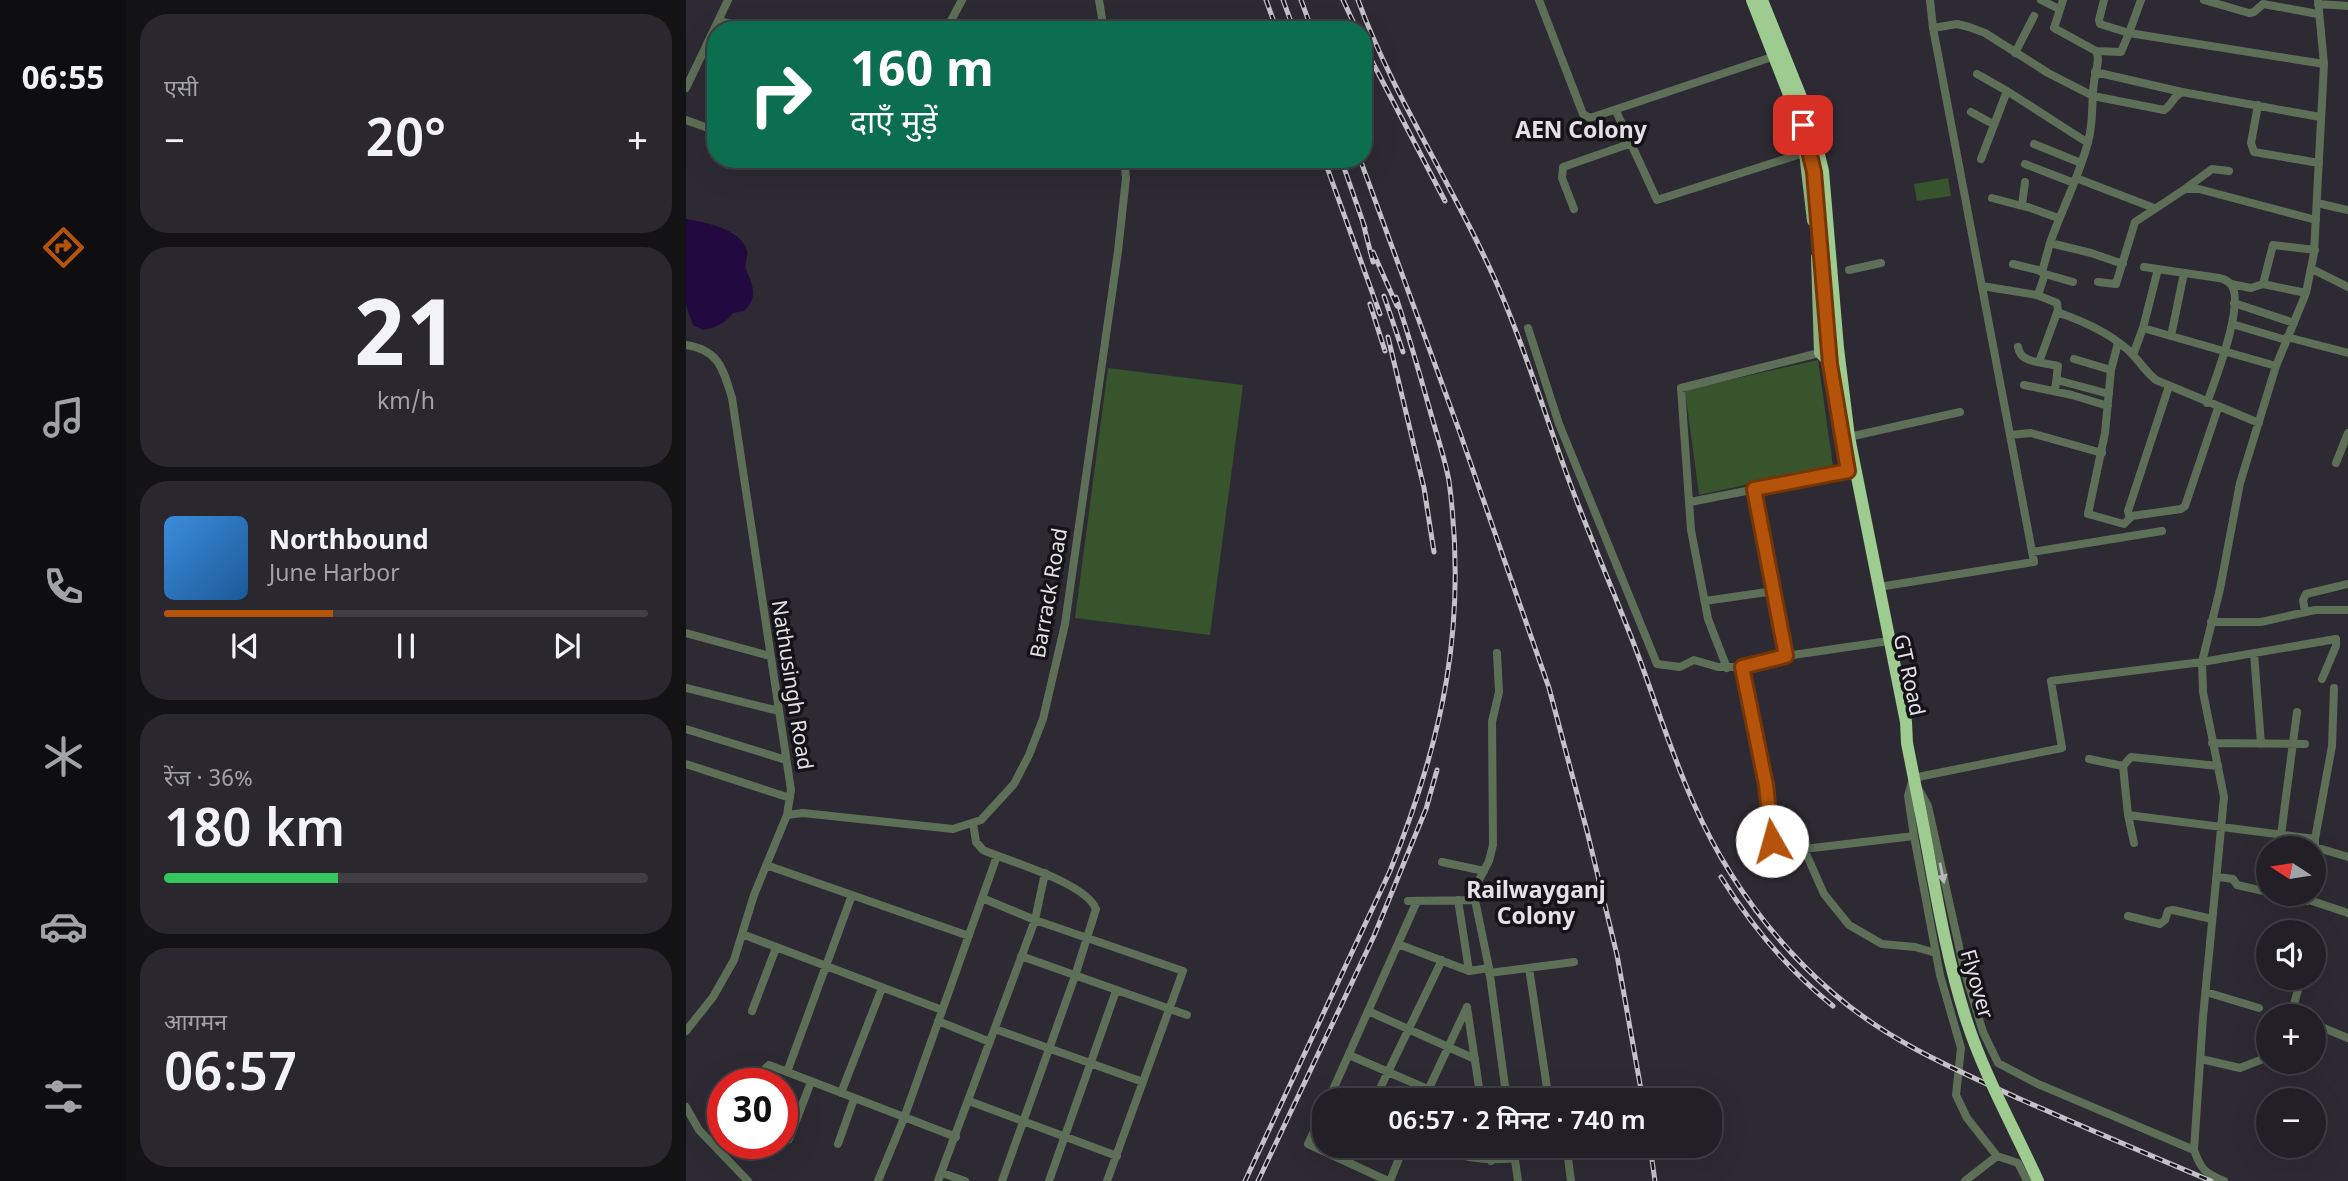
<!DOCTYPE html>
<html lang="hi">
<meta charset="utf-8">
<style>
:root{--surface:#222026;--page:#2a282e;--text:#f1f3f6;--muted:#a2a3a7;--line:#3f3e43;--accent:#b45309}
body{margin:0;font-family:Georgia,"Noto Sans Devanagari",serif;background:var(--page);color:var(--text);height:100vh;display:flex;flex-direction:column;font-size:26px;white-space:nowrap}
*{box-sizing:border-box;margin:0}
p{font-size:23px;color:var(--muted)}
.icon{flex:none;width:38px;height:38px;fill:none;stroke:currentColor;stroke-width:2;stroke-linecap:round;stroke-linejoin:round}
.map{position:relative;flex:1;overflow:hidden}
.panel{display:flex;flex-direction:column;gap:14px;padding:14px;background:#131215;width:560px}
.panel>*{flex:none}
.guide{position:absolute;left:21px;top:21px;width:665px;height:147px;border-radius:28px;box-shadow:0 7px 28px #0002,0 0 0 2px var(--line);background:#0b6e4f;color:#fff;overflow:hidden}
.needle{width:46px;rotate:282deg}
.tools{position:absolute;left:1570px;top:836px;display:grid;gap:14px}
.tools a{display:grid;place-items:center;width:70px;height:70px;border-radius:50%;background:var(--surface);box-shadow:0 7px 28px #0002,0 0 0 2px var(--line);font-size:35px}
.speed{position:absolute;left:21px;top:1068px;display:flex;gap:14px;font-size:35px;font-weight:700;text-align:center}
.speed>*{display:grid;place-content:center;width:91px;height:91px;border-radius:50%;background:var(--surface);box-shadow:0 7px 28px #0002,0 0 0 2px var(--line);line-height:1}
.speed .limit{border:10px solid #d22;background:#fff;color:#111}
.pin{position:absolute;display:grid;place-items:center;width:60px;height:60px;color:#fff;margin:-30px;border-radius:14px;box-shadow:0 4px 10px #0006}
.me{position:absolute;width:77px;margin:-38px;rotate:353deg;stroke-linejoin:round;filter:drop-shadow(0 0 5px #0008)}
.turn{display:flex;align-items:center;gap:24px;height:147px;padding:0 28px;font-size:32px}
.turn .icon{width:91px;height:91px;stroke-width:2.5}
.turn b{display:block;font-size:49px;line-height:60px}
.big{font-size:52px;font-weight:600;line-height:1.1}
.panel .widget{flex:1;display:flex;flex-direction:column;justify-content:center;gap:10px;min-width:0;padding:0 24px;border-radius:28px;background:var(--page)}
.panel .dial{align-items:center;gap:0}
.dial b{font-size:91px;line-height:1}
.song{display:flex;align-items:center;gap:21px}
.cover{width:84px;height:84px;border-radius:10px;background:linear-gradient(135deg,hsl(210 70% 55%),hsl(210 70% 35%))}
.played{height:7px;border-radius:4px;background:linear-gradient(90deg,var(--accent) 35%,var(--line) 35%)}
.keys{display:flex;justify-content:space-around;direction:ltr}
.heat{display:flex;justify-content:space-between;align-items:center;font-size:38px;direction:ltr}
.charge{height:10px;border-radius:5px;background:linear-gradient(90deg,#34c759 36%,var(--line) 0)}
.trip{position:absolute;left:626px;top:1088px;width:410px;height:70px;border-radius:28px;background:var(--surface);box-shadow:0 7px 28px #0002,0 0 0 2px var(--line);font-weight:600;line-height:70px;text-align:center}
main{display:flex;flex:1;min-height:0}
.tabs{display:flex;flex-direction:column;width:126px;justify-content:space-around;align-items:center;background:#0e0d0f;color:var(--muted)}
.tabs .icon{width:49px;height:49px}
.tabs .current{color:var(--accent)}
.tabs b{font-size:32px;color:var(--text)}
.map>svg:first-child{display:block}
.green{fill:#37542d}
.water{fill:#22093f}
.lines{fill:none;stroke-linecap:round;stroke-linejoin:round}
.minor{stroke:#5d6f57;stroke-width:8}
.major{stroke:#8cb17f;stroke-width:10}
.highway{stroke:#9ecb8f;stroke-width:12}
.rail-casing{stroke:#c4c2c8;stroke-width:5}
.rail{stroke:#151317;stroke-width:2.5;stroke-dasharray:8;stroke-linecap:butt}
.highway-bridge{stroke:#9ecb8f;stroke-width:12}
.oneway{fill:#b4b9b5}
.route-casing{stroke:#753606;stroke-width:18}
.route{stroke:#b45309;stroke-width:12}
.labels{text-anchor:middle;stroke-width:7;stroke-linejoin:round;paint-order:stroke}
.street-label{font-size:21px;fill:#e3e1e7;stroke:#151317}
.neighbourhood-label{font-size:23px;font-weight:bold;fill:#e3e1e7;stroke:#151317}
</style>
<main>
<nav class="tabs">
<b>06:55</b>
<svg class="icon current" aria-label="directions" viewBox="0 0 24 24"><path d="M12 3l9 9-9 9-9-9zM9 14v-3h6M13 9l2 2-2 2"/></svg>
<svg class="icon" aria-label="music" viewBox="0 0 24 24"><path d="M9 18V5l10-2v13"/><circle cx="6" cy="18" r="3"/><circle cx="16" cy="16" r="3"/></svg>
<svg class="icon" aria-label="phone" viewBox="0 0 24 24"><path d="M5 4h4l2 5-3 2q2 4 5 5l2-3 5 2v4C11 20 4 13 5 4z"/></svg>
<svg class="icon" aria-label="climate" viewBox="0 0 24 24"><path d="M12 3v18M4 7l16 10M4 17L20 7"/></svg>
<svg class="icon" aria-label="car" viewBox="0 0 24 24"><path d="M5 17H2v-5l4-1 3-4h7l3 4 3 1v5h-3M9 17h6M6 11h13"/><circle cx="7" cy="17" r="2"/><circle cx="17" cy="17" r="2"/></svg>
<svg class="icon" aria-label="filters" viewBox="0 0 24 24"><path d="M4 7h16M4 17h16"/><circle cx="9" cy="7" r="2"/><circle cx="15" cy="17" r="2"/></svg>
</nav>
<section class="panel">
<div class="widget"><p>एसी</p>
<div class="heat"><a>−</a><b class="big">20°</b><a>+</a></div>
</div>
<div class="widget dial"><b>21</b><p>km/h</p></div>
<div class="widget">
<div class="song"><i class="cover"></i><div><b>Northbound</b><p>June Harbor</p></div></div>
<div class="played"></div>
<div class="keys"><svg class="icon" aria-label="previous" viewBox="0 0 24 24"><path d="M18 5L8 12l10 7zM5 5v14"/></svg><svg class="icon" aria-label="pause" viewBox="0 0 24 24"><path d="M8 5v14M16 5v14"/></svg><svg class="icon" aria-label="next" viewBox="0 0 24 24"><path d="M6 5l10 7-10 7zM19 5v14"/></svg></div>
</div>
<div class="widget"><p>रेंज · 36%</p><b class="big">180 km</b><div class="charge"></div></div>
<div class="widget"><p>आगमन</p><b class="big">06:57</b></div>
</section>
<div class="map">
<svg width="1662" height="1181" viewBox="0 0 1662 1181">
<rect width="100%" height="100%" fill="#2d2a33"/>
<path class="green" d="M1262 178 1265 196 1231 201 1228 184Z
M1132 360 1147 466 1013 495 999 390Z
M422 368 557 385 524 635 389 618Z"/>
<path class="water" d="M0 219C18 222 56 229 61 251 62 259 57 264 61 272 68 287 71 299 58 311L47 313C38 324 31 327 17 330L7 325 0 305Z"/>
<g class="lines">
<path class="minor" d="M413 0 418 30
M853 0 897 114 904 118 1083 58
M1355 0 1373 9
M1377 0 1368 28 1410 51C1415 60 1409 72 1408 82 1405 103 1408 122 1402 142 1393 177 1376 209 1364 243L1405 253 1437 264
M1455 0 1443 33 1638 64
M1518 0 1563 13 1568 12 1577 4 1632 14
M1632 4 1662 6
M32 21 74 30
M1247 28 1271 24 1283 27 1299 33 1362 73 1407 96 1478 110C1486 105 1487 96 1496 92L1634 117
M260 30 276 0
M1410 51 1435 52 1443 33 1414 24 1413 20 1418 0
M1329 53 1348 16
M1409 72 1496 92
M1291 74 1321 91
M0 88 42 0
M1572 105 1565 143 1568 152 1633 163
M930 111 971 200 1118 153
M1285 112 1307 124
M0 120 30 131
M1348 144 1395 163
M95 159 106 164 130 159
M1295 159 1321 91 1402 143
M1339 164 1388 183
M1390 178 1468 208
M1339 182 1336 205 1372 218
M1499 189 1526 169 1543 171
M1306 198 1340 207
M1631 203 1662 210
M888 209 876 178 877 167 943 144
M1327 264 1352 270 1359 274 1352 295
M1458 267 1533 278C1539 279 1543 281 1546 286 1558 307 1529 380 1521 403
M1626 269 1662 287
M1163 270 1195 263
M1356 272 1364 243
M1359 274 1387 282
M1412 282 1430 284 1449 222 1499 189H1513L1630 220
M1545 284 1565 288 1577 284 1620 293
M1577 284 1587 245 1629 250
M1296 286 1351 295 1371 303 1372 310 1353 362
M1548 303 1608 323
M1371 312C1397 321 1429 335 1448 356 1456 365 1461 373 1470 380L1573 423
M1546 324 1600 340
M842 328 873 424 971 664 994 667 1008 660 1032 667H1056
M1457 328 1590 366
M1485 336 1498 273
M1601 337 1662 353
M1432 343 1425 370 1419 433 1402 514 1438 524 1446 516
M0 345C33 350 37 369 46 398L105 790 101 815 68 895 48 960 27 997 0 1031
M1332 347C1334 364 1358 362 1372 366L1369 391
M1447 355 1457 328 1472 269
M1388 359 1425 370
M1371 380 1423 394
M1338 385 1386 395 1422 406
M1483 386 1442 511 1443 515 1446 516 1495 509 1499 506 1532 408
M1324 435 1345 433 1416 453
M1163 437 1274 412
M1650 463 1662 433
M1068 489 1100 656
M1004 502 1162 471
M1346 552 1476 531
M1193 587 1348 562 1247 28 1244 0
M1019 601 1088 591
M1619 612 1617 600 1620 594 1662 584
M1525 622H1575L1629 610H1662
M0 633 84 656
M1196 642 1100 656 1056 667 1080 785 1086 841 1118 849 1228 836
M811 653 813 692 806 722 807 845 803 861 793 880 789 900 803 968 821 1101
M1568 653 1575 744
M1041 668 1022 619 1005 530 995 388 1133 353
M0 688 93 711
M0 729 100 760
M1526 743 1619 744
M1403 759 1437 766 1442 815 1629 839V847L1662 857
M0 764 104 798
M1437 766 1445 757 1532 766
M1233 790 1242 806 1278 969 1297 1032 1312 1063 1352 1084 1508 1150
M101 815 117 813 267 829 295 820 328 784 343 755 357 719 379 624 432 251 440 178 438 159
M1442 815 1448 843
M287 823 290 842 297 850C324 862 399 882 410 909L389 976 316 1181
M1595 835 1611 712
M1629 839 1646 746 1648 688
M1118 849 1138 894 1163 925 1196 944 1229 947 1250 953
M756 862 798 871
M80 865 283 936
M1628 866 1629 847
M1532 877 1547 879 1551 885 1582 892
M1591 894 1621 901 1625 894
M296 898 349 920 497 971 421 1181
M772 900 783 971
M1623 900 1662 913
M722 901 789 900
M1442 916 1474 924 1479 920 1482 911 1487 910 1526 919
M56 934 256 1010
M712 944 783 971 803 968
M335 956 501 1015
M843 968 863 1101
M803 973 888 962
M1520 992 1573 1008
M781 1007 795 1101
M66 1011 90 948
M682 1011 789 1059
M1610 1017 1606 1012 1615 978
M252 1021 304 1042
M1628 1024 1662 1038
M309 1029 457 1082
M663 1055 769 1101
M1515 1059 1554 1068 1582 1057
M1602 1062 1615 1069
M101 1072 166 895
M70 1083 73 1075 83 1065 270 1137
M155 1093 196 988
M283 1101 431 1156
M642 1101 731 901
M688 1101 756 960
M737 1101 781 1007
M0 1107 13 1130 62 1181
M639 1108 622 1144 702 1181
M103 1139 125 1082
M152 1144 168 1099
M751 1146C775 1159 802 1161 829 1158
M803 1146 805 1161
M827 1146 832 1181
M877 1146 882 1158 885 1181
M663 1162 669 1146
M256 1173 279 1181
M192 1181 218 1118 311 856
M252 1181 349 920 359 873
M363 1181 430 991
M704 1181 718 1146
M1279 1181 1311 1156
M1341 1181 1332 1163 1311 1156 1281 1118 1270 1095 1275 1048 1254 975 1228 836 1222 796 1227 778 1376 748 1365 681 1516 662 1650 639V646L1636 679
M1538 1181C1519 1173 1515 1170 1508 1150L1517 1017 1538 797 1517 692 1516 662 1534 589 1554 483 1590 366 1620 293 1628 253 1638 64 1632 0"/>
<path class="major" d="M1099 100 1118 153 1126 221
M1130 257 1133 353 1144 364"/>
<path class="highway" d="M1066 0 1123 146 1128 172 1144 364 1154 428
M1076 0 1125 122 1137 171 1152 348 1163 437 1220 722 1221 743 1234 809"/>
<defs>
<path id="rail" d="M580 0 591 30
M597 0 608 30
M615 0 626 30
M657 0 671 30
M672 0C708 99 772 193 814 291 841 354 861 421 885 486 903 534 923 581 942 629 965 686 982 746 1007 802 1039 875 1087 941 1147 993 1202 1041 1268 1069 1334 1099 1397 1127 1461 1154 1525 1181
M677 44 759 201
M638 159 694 314
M655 159 679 228
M674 159 774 433 863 688 901 831 931 955 957 1101
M676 219 687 262
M687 252 711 306
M698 296 717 352
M684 304 699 351
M702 337 738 488 748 552
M1035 877C1065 925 1102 970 1147 1006
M964 1146 969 1181
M559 1181 704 871C757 739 782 624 763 481 759 459 751 436 745 414 734 375 723 336 710 297
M572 1181 688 936 740 809 751 770"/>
</defs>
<use href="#rail" class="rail-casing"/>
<use href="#rail" class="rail"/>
<path class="highway-bridge" d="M1234 809C1248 880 1258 950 1280 1019 1298 1075 1328 1128 1352 1181"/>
</g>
<defs><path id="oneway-solid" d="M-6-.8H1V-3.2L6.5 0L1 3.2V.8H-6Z" transform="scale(1.75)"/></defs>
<use class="oneway" href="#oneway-solid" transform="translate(1256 873) rotate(78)"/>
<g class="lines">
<defs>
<path id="route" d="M1086 841 1080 785 1056 667 1100 656 1068 489 1162 471 1144 364 1128 172 1117 125"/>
</defs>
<use href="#route" class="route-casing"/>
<use href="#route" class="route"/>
</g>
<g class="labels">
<g class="street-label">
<text transform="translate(363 593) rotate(-80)" y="7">Barrack Road</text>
<text transform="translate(1223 675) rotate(78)" y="7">GT Road</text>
<text transform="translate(106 685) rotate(81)" y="7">Nathusingh Road</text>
<text transform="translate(1291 984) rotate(74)" y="7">Flyover</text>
</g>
<g class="neighbourhood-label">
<text x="895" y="138">AEN Colony</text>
<text x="850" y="898">Railwayganj<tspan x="850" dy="26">Colony</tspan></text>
</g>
</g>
</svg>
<div class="tools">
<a><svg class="needle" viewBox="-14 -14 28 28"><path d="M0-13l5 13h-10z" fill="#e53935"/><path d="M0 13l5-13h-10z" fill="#a2a3a7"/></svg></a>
<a><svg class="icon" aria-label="sound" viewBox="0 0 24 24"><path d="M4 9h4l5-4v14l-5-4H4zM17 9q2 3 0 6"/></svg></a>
<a>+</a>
<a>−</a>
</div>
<div class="speed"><div class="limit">30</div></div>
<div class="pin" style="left:1117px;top:125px;background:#d93025"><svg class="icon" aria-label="arrive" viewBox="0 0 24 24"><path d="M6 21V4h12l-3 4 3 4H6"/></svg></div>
<svg class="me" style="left:1086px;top:841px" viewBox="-20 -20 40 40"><circle r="19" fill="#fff"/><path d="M0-13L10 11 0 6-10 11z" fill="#b45309"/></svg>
<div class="trip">06:57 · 2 मिनट · 740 m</div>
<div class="guide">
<div class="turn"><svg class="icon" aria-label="right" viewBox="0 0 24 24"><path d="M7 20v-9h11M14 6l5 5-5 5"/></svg><div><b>160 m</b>दाएँ मुड़ें</div></div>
</div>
</div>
</main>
